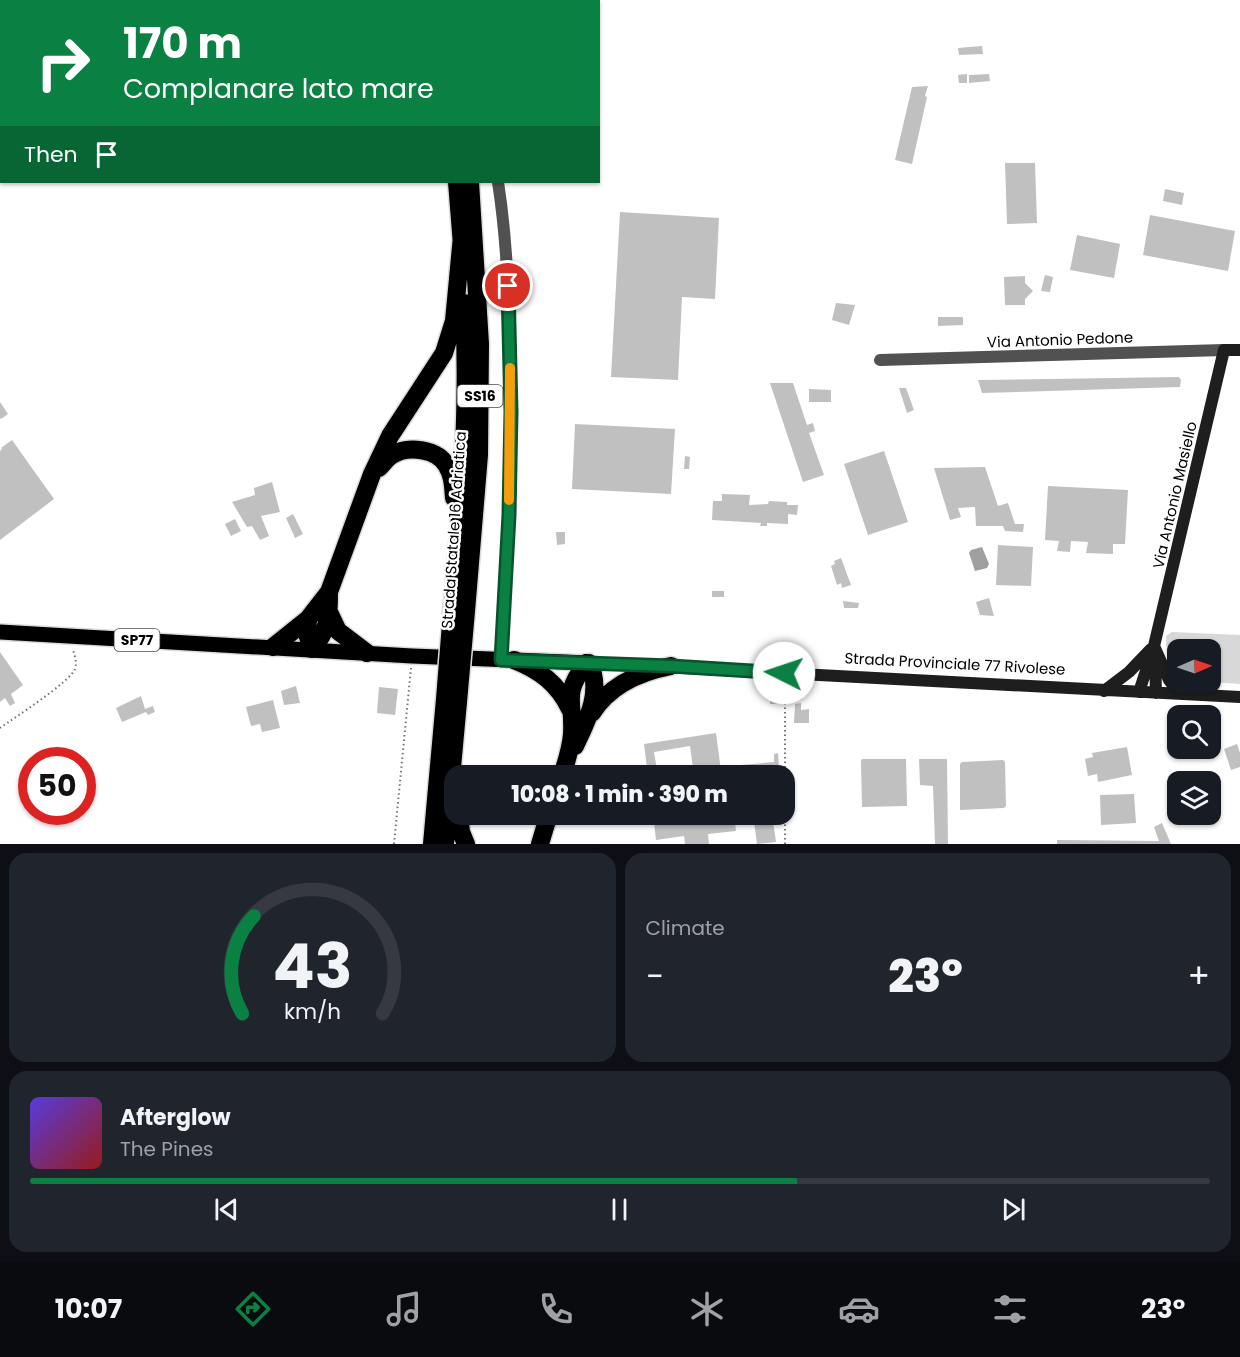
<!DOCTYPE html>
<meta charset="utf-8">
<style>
:root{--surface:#171b24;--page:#20242c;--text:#f1f3f6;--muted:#9ea1a6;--line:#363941;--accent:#0b8043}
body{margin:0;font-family:Poppins,sans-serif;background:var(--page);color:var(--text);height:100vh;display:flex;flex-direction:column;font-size:22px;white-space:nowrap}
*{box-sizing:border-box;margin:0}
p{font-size:20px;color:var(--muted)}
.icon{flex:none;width:33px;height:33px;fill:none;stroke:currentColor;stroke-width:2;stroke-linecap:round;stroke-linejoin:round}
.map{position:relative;height:844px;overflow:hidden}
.details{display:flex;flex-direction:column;gap:9px;padding:9px;background:#0d0f14;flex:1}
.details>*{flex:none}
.banner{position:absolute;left:0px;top:0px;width:600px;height:183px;box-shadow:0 2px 4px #0004;background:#0b8043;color:#fff;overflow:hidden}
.needle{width:39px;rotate:88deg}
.fabs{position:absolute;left:1167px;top:639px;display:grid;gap:12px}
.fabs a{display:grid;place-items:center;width:54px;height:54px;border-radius:12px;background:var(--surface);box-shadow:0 2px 4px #0004;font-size:30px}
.speed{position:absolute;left:18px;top:747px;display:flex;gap:12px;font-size:30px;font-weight:700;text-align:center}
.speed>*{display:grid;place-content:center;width:78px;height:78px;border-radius:50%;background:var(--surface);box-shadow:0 2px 4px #0004;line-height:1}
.speed .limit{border:9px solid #d22;background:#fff;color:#111}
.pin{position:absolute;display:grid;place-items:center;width:51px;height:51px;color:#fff;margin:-26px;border:3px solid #fff;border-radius:50%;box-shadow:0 2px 6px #0007}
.me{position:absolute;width:66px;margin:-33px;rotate:274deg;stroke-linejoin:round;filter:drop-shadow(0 0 4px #0008)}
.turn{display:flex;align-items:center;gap:21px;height:126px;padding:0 24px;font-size:27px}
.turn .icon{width:78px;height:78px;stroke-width:2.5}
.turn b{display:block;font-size:42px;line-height:51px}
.then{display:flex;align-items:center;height:57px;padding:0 24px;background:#0003;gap:12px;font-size:22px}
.big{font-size:45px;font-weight:800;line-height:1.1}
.details .tile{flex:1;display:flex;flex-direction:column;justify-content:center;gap:9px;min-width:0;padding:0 21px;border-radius:18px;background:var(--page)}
.details .dial{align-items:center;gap:0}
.dial svg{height:156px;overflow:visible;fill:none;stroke:var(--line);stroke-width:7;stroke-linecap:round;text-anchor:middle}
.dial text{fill:var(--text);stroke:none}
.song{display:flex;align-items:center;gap:18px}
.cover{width:72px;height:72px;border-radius:9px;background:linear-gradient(135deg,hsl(250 70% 55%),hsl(0 70% 35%))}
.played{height:6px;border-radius:3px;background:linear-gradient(90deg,var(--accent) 65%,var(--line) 65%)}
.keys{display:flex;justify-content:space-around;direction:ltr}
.heat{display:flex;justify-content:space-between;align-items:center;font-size:33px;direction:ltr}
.details .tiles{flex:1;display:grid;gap:9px;grid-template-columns:1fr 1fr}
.tile:last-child{grid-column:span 2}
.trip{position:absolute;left:444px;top:765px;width:351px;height:60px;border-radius:18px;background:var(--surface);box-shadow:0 2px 4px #0004;font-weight:800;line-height:60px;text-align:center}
.menu{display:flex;height:96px;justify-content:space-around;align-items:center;background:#090b0e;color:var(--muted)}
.menu .icon{width:42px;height:42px}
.menu .current{color:var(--accent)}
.menu b{font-size:27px;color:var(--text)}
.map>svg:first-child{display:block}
.green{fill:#d8d8d8}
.water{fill:#9f9f9f}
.building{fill:#c0c0c0}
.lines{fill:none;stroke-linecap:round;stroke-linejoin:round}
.primary-casing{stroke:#dbdbdb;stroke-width:18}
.highway-casing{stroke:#dbdbdb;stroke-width:21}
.path{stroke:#737373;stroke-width:2;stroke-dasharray:1.5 3;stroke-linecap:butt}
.street{stroke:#515151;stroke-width:12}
.secondary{stroke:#1e1e1e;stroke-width:12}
.primary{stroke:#000;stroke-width:15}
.highway{stroke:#000;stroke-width:18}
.highway-bridge-casing{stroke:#dbdbdb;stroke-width:21;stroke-linecap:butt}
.highway-bridge{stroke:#000;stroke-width:18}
.route-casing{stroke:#07532c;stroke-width:15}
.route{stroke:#0b8043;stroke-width:10}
.slow{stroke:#f59e0b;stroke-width:10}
.labels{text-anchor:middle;stroke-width:5;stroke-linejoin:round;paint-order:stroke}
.shield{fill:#fff;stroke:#4c4c4c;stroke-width:1.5}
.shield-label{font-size:14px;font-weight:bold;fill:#000}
.street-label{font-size:15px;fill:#000;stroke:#fff}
</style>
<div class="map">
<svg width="1240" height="844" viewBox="0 0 1240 844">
<rect width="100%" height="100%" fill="#fff"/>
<path class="green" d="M1172 632 1240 635V684L1211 682 1210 650H1178L1177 666 1166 645V636Z"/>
<path class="water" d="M982 547 989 564 987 568 975 571 969 553 971 550Z"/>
<path class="building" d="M982 46 983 54 959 55 958 48Z
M967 74V83H959L958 75Z
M989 74 990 81 969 83V75Z
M928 86 925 96 927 97 912 164 895 160 912 87Z
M1005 163H1035L1037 223 1007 224Z
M1165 189 1184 193 1182 205 1163 201Z
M620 212 719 218 715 299 682 297 678 380 611 377Z
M1150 215 1235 231 1228 271 1143 255Z
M1077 235 1120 244 1114 278 1070 270Z
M1045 275 1053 277 1050 292 1041 291Z
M1025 276V283L1033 291 1025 299V305H1005L1004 277Z
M836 303 855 305 849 325 832 320Z
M938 317H963V325L938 326Z
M1179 377 1181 380 1180 387 982 393 978 380Z
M770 383H793L807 425 813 423 815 431 809 433 824 475 803 482Z
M899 388H906L914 410 907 413Z
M809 389 831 390V402H809Z
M0 402 8 414 1 419 0 418Z
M575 424 675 429 671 494 572 489Z
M12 440 54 499 0 540V451L2 449 1 448Z
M884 451 908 522 868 535 844 464Z
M685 456 690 457 689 469H684Z
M985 467 998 506 1008 503 1015 524H1024L1023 532 1005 531 1003 526H976L975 507 958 508 961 517 950 520 934 468Z
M272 482 280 512 261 516 269 536 260 540 252 526 247 527 232 502 255 495 254 488Z
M1048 486 1128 490 1125 544H1113V554L1086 553 1088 542 1071 541 1070 552 1057 551 1059 541 1045 540Z
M722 494 750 495 749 505 768 504 769 501 787 502V505H798L797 515 788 514V524L767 523V526H760L761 523 712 520 713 501H722Z
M293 514 303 534 295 538 286 518Z
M235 519 241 531 231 536 225 524Z
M556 532H565V544L557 545Z
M998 545 1033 547 1031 586 996 585Z
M841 558 851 585 842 588 841 583 837 585 831 566 835 564 834 561Z
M712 591H724V597H712Z
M989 598 994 616 980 615 976 602Z
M843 601 859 603 858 608H844Z
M0 652 23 685 11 694 15 703 10 706 5 698 0 702Z
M296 686 300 703 284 705 281 691Z
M379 687 398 689 395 715 377 713Z
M770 690H778V704H770Z
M141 696 145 709 153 706 155 712 148 715 146 712 122 722 116 708Z
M273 700 280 728 262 732 260 724 251 726 246 707Z
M801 703V710L809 709V723H794L795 704Z
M716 733 721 771 729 770 730 776H694L690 746 654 752 658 776H648L644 744Z
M1237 744 1240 753V767L1231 770 1224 749Z
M1127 747 1132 775 1098 782 1097 774 1088 776 1085 759 1093 757 1092 753Z
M778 753 779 766 774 767 775 776H742L741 765 774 762V754Z
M862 759H906L907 806 862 807 861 761Z
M919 759H947L948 844H935L933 786 920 785Z
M1003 760 1005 762 1006 806 1004 808 960 810V764L962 762Z
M1134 794 1136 823 1101 825 1100 795Z
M653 814H734L736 831 708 834 709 844H685L684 836 656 840Z
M753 814H772L776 842 757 844Z
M1162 823 1171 844H1057V840L1159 841 1154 827Z"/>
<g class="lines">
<defs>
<path id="primary" d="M0 632 412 656 589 663"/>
<path id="highway" d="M426 0V2
M441 0V2
M457 182 462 245
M379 468C383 464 387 458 392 455 408 445 438 449 447 466 453 476 453 486 454 498
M452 611C462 508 469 406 464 303
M466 611 479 455 480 344 470 182
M329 612 338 631 367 653
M308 619 307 634 312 649C329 630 329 617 329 592
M273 647 308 619 329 592 372 474 390 436 444 353 454 321 462 236
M514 660C540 670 558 684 570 709
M592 713C609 686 640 672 671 666
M575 746C587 721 603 691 589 663
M562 776C566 762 571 749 572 734 574 699 562 696 586 663
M459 814 461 832 466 844
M432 844 445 699
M445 844 458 702
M540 844 549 814"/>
</defs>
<use href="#primary" class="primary-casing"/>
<use href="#highway" class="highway-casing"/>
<path class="path" d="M598 76 602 75
M785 685V844
M0 728C14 718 70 682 75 669 77 663 75 656 73 650
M394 844 411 668"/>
<path class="street" d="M468 0V2
M498 182C507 240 509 299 510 359 512 459 508 559 501 660
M880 360 1224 350"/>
<path class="secondary" d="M1154 646 1169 680 1180 694
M1155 656 1156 693
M589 663 1240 697
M1104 691 1129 672 1151 649
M1139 692 1154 646 1224 350H1240"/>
<use href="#primary" class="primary"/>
<use href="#highway" class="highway"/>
<defs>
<path id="highway-bridge" d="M445 699 452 611
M458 702 466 611"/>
</defs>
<use href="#highway-bridge" class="highway-bridge-casing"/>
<use href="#highway-bridge" class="highway-bridge"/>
</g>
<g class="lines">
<defs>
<path id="route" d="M508 286 511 412 509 515 501 660 671 666 784 673"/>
</defs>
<use href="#route" class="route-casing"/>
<use href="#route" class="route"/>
<path class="slow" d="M509 500 510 368"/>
</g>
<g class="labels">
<g class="shield">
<rect x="457.5" y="385" width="45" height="22" rx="4.5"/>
<rect x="114.5" y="629" width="45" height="22" rx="4.5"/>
</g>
<g class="shield-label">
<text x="480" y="401">SS16</text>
<text x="137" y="645">SP77</text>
</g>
<g class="street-label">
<text transform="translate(1060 340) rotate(-2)" y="5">Via Antonio Pedone</text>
<text transform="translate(1175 495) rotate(-77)" y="5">Via Antonio Masiello</text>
<text transform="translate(454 530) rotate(-86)" y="5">Strada Statale 16 Adriatica</text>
<text transform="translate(955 664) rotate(3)" y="5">Strada Provinciale 77 Rivolese</text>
</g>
</g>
</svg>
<div class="fabs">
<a><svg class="needle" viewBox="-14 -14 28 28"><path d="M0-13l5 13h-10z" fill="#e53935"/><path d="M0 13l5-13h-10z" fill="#9ea1a6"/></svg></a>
<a><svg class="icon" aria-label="search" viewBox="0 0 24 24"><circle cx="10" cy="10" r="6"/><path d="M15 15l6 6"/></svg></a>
<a><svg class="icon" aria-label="layers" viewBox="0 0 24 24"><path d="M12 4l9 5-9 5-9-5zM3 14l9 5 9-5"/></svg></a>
</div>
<div class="speed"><div class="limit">50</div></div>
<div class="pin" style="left:508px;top:286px;background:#d93025"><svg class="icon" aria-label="arrive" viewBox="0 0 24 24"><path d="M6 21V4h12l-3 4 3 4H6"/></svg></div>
<svg class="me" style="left:784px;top:673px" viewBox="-20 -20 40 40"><circle r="19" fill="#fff"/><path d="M0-13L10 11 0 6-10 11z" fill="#0b8043"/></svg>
<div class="trip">10:08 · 1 min · 390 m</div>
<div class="banner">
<div class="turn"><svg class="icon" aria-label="right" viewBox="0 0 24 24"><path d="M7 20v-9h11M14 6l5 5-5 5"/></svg><div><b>170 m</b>Complanare lato mare</div></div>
<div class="then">Then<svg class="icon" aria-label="arrive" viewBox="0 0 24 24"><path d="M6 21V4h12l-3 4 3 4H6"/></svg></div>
</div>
</div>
<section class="details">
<div class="tiles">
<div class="tile dial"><svg viewBox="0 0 100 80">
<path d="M14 69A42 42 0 1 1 86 69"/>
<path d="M14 69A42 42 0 0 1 20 19" stroke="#0b8043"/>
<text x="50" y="56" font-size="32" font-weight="700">43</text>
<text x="50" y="72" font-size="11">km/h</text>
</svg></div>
<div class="tile"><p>Climate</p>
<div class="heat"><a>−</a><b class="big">23°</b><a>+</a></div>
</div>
<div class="tile">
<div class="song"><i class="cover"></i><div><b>Afterglow</b><p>The Pines</p></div></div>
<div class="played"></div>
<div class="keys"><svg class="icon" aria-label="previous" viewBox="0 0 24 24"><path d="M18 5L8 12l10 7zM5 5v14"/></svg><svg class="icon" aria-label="pause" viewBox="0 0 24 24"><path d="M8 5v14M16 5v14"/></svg><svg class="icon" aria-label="next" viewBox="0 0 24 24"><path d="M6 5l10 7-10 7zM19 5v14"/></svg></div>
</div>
</div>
</section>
<nav class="menu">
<b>10:07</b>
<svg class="icon current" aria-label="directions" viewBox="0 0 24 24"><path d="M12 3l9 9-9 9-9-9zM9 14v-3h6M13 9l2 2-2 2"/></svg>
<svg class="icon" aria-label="music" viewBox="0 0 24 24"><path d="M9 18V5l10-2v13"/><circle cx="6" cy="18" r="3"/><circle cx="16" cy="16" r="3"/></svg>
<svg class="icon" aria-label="phone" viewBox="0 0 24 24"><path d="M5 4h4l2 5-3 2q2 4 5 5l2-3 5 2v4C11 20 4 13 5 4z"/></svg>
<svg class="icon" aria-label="climate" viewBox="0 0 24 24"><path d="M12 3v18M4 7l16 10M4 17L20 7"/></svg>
<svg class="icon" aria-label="car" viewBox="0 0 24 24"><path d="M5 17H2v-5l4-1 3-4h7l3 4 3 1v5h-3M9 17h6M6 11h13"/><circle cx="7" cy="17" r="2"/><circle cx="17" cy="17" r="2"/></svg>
<svg class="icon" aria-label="filters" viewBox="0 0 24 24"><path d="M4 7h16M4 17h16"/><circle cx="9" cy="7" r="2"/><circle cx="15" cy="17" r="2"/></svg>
<b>23°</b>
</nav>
